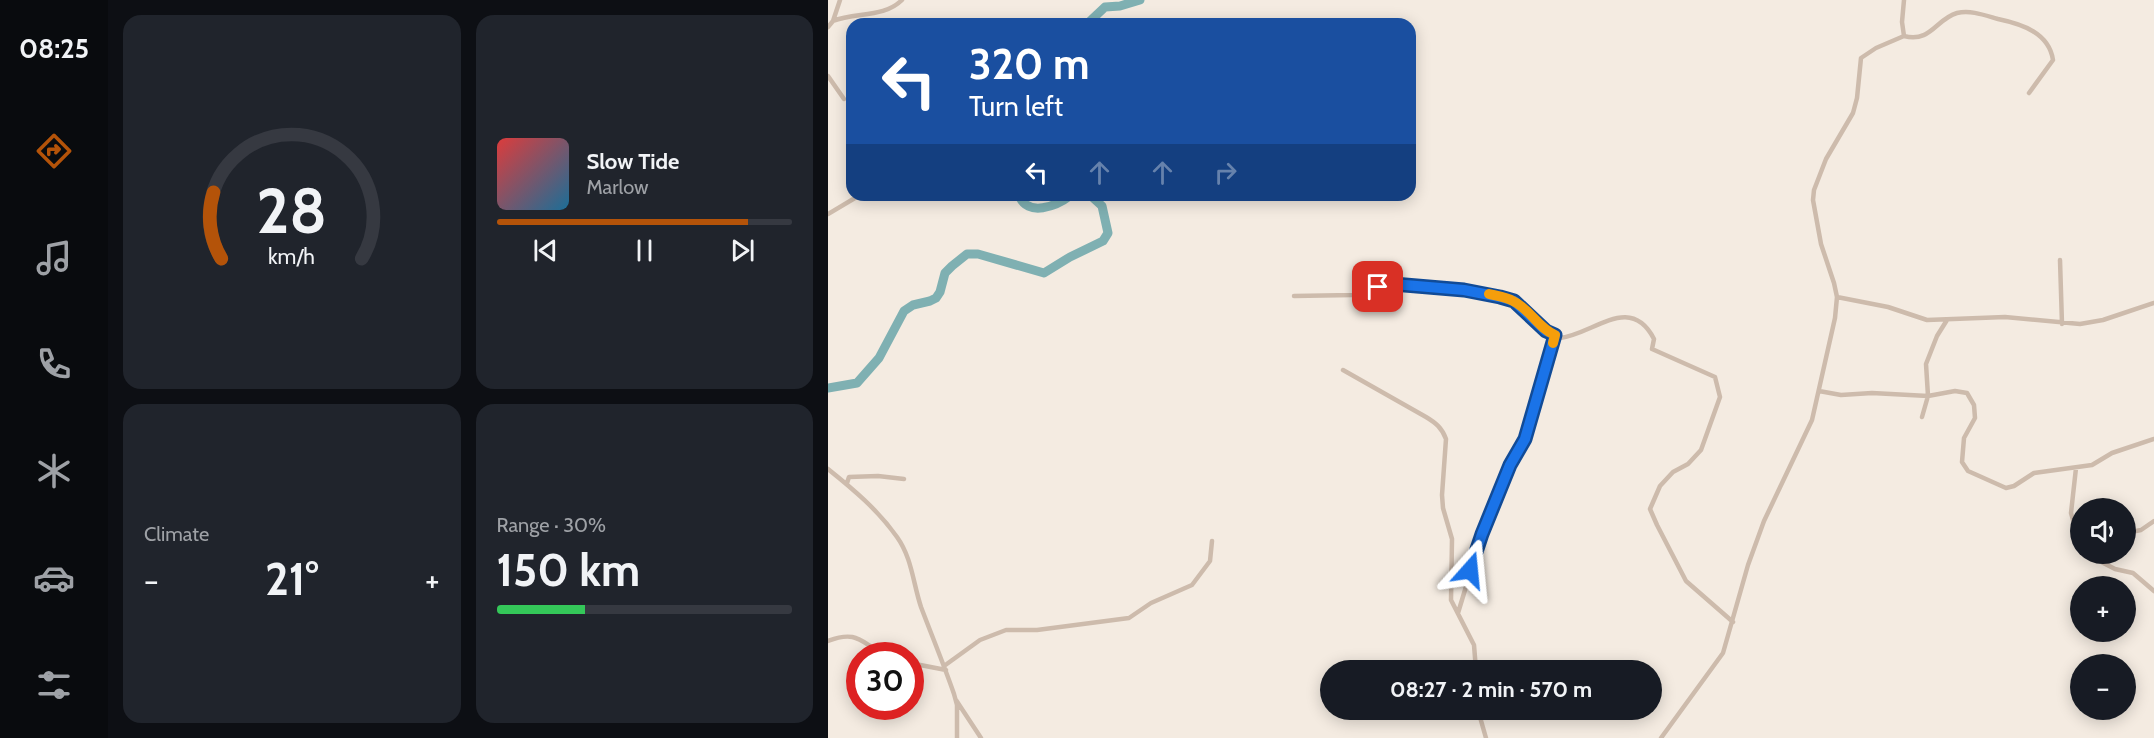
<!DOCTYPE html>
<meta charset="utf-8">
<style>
:root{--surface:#171b24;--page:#20242c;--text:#f1f3f6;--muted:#9ea1a6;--line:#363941;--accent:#b45309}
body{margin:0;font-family:Cabin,sans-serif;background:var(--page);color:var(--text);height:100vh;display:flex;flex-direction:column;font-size:22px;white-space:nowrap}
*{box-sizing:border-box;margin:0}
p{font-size:20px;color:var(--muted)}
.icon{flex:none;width:33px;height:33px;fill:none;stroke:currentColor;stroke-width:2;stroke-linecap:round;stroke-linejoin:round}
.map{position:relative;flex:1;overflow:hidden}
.side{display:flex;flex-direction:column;gap:15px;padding:15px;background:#0d0f14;width:720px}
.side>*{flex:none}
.top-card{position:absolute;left:18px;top:18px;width:570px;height:183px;border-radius:18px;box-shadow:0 3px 15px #0003;background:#1a4fa0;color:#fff;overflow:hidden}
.buttons{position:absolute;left:1242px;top:498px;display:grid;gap:12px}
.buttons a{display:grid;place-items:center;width:66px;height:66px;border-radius:50%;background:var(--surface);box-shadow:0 3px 15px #0003;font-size:30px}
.speed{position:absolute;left:18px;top:642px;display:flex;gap:12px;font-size:30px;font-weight:700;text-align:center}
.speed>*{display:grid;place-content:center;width:78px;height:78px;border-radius:50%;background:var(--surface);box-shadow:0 3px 15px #0003;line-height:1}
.speed .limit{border:9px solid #d22;background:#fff;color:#111}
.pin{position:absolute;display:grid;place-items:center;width:51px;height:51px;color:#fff;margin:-26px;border-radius:12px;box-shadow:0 3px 9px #0006}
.me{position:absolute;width:66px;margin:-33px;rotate:18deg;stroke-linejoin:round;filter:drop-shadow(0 0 4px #0008)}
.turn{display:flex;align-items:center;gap:21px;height:126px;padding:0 24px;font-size:27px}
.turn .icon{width:78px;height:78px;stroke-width:2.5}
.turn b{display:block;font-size:42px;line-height:51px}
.lanes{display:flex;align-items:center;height:57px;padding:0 24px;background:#0003;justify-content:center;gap:30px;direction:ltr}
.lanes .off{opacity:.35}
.big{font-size:45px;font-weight:800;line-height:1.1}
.side .tile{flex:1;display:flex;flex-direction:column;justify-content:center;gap:9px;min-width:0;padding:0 21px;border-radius:18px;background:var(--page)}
.side .dial{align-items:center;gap:0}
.dial svg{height:156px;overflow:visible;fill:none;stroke:var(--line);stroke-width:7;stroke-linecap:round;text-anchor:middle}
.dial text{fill:var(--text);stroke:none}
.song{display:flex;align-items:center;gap:18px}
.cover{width:72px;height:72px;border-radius:9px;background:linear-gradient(135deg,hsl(0 70% 55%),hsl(200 70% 35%))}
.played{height:6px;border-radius:3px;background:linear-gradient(90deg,var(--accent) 85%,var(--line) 85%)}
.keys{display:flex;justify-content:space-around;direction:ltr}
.heat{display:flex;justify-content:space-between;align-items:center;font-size:33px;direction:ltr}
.charge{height:9px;border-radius:4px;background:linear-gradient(90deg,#34c759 30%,var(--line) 0)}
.side .tiles{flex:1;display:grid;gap:15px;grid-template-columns:repeat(2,1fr)}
.trip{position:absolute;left:492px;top:660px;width:342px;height:60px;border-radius:30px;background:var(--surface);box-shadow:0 3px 15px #0003;font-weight:800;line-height:60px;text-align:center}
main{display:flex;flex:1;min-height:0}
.tab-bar{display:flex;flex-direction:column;width:108px;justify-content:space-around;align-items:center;background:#090b0e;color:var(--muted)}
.tab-bar .icon{width:42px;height:42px}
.tab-bar .current{color:var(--accent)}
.tab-bar b{font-size:27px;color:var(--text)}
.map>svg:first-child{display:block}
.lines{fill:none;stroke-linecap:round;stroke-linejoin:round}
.river{stroke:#7fb0b2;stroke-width:9}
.minor{stroke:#cdbbac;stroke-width:4.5}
.route-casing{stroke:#114b97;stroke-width:15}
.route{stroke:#1a73e8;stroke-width:10}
.slow{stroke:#f59e0b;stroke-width:10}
</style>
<main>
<nav class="tab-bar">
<b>08:25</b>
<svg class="icon current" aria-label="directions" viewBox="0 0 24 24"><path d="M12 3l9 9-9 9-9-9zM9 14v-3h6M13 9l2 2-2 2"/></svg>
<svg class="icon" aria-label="music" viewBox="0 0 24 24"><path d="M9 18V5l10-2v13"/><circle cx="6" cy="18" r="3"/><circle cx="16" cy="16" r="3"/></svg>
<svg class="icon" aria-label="phone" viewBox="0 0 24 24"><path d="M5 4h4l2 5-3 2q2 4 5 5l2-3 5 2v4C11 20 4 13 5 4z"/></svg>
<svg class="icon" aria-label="climate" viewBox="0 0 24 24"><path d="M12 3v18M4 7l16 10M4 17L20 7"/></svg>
<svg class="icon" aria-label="car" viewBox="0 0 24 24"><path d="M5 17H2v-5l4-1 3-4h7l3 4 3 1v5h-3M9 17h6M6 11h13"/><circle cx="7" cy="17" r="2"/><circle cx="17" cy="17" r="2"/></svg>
<svg class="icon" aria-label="filters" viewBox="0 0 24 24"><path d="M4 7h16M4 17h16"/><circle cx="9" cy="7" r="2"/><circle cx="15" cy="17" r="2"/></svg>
</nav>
<section class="side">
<div class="tiles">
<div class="tile dial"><svg viewBox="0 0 100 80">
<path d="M14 69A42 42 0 1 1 86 69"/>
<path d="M14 69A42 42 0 0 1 10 35" stroke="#b45309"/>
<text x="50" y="56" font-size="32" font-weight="700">28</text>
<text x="50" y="72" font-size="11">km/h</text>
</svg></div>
<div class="tile">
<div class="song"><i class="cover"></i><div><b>Slow Tide</b><p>Marlow</p></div></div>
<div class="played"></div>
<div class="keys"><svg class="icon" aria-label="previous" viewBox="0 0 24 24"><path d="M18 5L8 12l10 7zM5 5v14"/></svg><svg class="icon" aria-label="pause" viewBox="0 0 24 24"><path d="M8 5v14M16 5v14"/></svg><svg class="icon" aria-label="next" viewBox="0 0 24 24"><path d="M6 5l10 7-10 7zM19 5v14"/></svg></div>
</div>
<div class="tile"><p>Climate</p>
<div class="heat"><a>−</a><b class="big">21°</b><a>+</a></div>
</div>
<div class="tile"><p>Range · 30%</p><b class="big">150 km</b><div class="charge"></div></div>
</div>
</section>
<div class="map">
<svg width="1326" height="738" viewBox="0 0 1326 738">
<rect width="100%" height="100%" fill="#f4ebe1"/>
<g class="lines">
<path class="river" d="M259 24 277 7 292 6 312 0
M191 195C199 218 229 206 243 195
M0 388 29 383 51 358 76 311 85 305 102 301 108 298 112 292 117 273 124 266 139 254H150L216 273 242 257 275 241 280 233 274 206 262 195"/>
<path class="minor" d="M5 21C28 12 56 18 74 0
M0 27 5 21 12 0
M1076 36C1103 43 1108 19 1129 13 1143 10 1156 15 1170 19 1194 24 1221 33 1225 60L1201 93
M0 76 16 99
M0 214 32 195
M1232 260 1234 324
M466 296 525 295 566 284 653 292 686 301 718 331 727 335 697 439 682 465 654 534 630 613
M1009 297 1060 307 1099 320 1177 317 1252 324 1275 320 1326 303
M727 335 732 338C766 334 802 293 826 339L824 349 887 377 892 397 873 450 860 464 845 472 832 486 822 509 829 525 858 581 905 622
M515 370 598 417C608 423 614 428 618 439L614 495 615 508 624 539 623 600 646 645 648 670
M991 391 1013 395 1044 393 1100 396 1127 391 1139 393 1146 405 1147 418 1136 438 1134 462 1140 471 1178 488 1186 486 1206 473 1264 465 1284 453 1326 439
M1094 417 1100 396 1098 364 1109 336 1119 320
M1248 468 1243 513 1252 545
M0 469C25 489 50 510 69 537 84 558 85 583 93 607 104 636 116 665 126 694L129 705V738
M19 483 21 477 50 476 76 479
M1298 533 1313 530 1326 521
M1258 554 1287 569 1305 573 1326 591
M0 641C31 629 33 644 60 656
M82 663 118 670
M116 666 152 640 178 630H209L301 618 323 603 364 585 382 561 384 541
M128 700 153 738
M650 710 658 738
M833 738 895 653 920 565 936 521 984 420 1007 318 1009 297 1006 283 993 244 985 200 986 190 998 159 1025 113 1029 98 1033 58 1048 48 1076 36 1074 22 1076 0"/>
</g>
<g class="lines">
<defs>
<path id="route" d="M550 287 566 284 577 285 636 290 672 297 686 301 718 331 727 335 697 439 682 465 654 534 642 570"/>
</defs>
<use href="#route" class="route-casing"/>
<use href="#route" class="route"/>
<path class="slow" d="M661 294C669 296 678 297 685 301 702 309 710 328 727 335L725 343"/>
</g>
</svg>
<div class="buttons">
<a><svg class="icon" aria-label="sound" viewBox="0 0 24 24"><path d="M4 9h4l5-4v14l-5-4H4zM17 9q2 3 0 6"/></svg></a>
<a>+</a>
<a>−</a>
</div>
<div class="speed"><div class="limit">30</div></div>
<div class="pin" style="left:550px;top:287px;background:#d93025"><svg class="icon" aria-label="arrive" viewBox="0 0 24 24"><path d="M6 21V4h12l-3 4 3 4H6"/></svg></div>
<svg class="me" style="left:642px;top:570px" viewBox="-20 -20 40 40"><path d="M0-17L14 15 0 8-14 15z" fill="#1a73e8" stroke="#fff" stroke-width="4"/></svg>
<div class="trip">08:27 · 2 min · 570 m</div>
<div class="top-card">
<div class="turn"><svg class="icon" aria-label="left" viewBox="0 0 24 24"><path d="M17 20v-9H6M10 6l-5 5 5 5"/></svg><div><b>320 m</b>Turn left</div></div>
<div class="lanes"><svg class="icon" aria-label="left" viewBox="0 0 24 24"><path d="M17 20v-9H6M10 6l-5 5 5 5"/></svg><svg class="icon off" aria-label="ahead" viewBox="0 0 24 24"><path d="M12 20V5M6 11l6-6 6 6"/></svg><svg class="icon off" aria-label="ahead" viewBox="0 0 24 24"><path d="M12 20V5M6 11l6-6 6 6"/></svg><svg class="icon off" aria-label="right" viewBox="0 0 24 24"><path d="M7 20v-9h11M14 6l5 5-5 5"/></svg></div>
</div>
</div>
</main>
